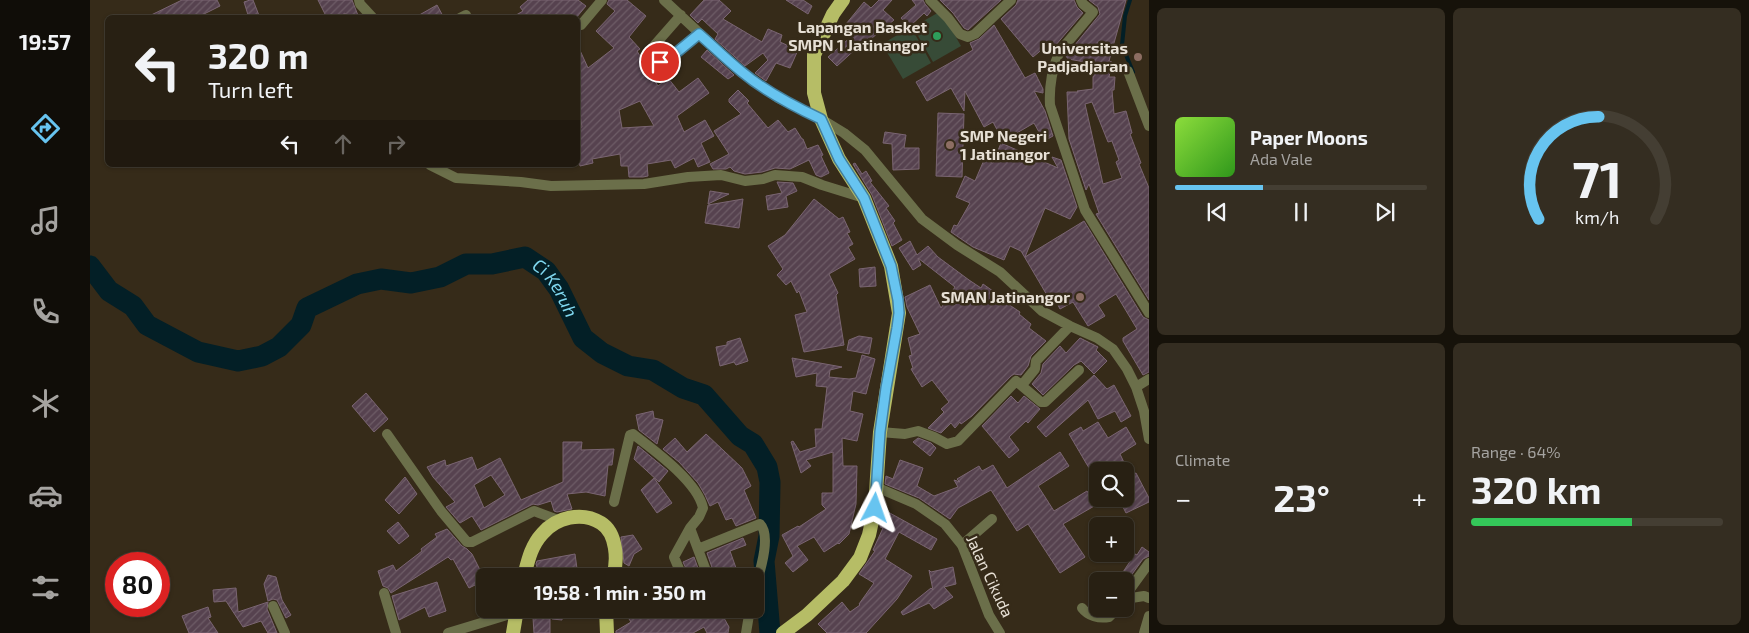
<!DOCTYPE html>
<meta charset="utf-8">
<style>
:root{--surface:#282013;--page:#342d21;--text:#f1f3f6;--muted:#a5a3a0;--line:#443e33;--accent:#67c4f0}
body{margin:0;font-family:"Exo 2",sans-serif;background:var(--page);color:var(--text);height:100vh;display:flex;flex-direction:column;font-size:19px;white-space:nowrap}
*{box-sizing:border-box;margin:0}
p{font-size:16px;color:var(--muted)}
.icon{flex:none;width:28px;height:28px;fill:none;stroke:currentColor;stroke-width:2;stroke-linecap:round;stroke-linejoin:round}
.map{position:relative;flex:1;overflow:hidden}
.sheet{display:flex;flex-direction:column;gap:8px;padding:8px;background:#16120a;width:600px}
.sheet>*{flex:none}
.banner{position:absolute;left:15px;top:15px;width:475px;height:152px;border-radius:8px;box-shadow:0 1px 4px #0004,0 0 0 1px var(--line);background:#282013;color:var(--text);overflow:hidden}
.fabs{position:absolute;left:999px;top:462px;display:grid;gap:10px}
.fabs a{display:grid;place-items:center;width:45px;height:45px;border-radius:8px;background:var(--surface);box-shadow:0 1px 4px #0004,0 0 0 1px var(--line);font-size:25px}
.speed{position:absolute;left:15px;top:552px;display:flex;gap:10px;font-size:25px;font-weight:700;text-align:center}
.speed>*{display:grid;place-content:center;width:65px;height:65px;border-radius:50%;background:var(--surface);box-shadow:0 1px 4px #0004,0 0 0 1px var(--line);line-height:1}
.speed .limit{border:8px solid #d22;background:#fff;color:#111}
.pin{position:absolute;display:grid;place-items:center;width:42px;height:42px;color:#fff;margin:-21px;border:2px solid #fff;border-radius:50%;box-shadow:0 1px 5px #0007}
.me{position:absolute;width:55px;margin:-28px;rotate:4deg;stroke-linejoin:round;filter:drop-shadow(0 0 4px #0008)}
.turn{display:flex;align-items:center;gap:18px;height:105px;padding:0 20px;font-size:22px}
.turn .icon{width:65px;height:65px;stroke-width:2.5}
.turn b{display:block;font-size:35px;line-height:42px}
.lanes{display:flex;align-items:center;height:48px;padding:0 20px;background:#0003;justify-content:center;gap:25px;direction:ltr}
.lanes .off{opacity:.35}
.big{font-size:38px;font-weight:700;line-height:1.1}
.sheet .widget{flex:1;display:flex;flex-direction:column;justify-content:center;gap:8px;min-width:0;padding:0 18px;border-radius:8px;background:var(--page)}
.sheet .dial{align-items:center;gap:0}
.dial svg{height:130px;overflow:visible;fill:none;stroke:var(--line);stroke-width:7;stroke-linecap:round;text-anchor:middle}
.dial text{fill:var(--text);stroke:none}
.song{display:flex;align-items:center;gap:15px}
.cover{width:60px;height:60px;border-radius:8px;background:linear-gradient(135deg,hsl(90 70% 55%),hsl(110 70% 35%))}
.played{height:5px;border-radius:2px;background:linear-gradient(90deg,var(--accent) 35%,var(--line) 35%)}
.keys{display:flex;justify-content:space-around;direction:ltr}
.heat{display:flex;justify-content:space-between;align-items:center;font-size:28px;direction:ltr}
.charge{height:8px;border-radius:4px;background:linear-gradient(90deg,#34c759 64%,var(--line) 0)}
.sheet .tiles{flex:1;display:grid;gap:8px;grid-template-columns:repeat(2,1fr)}
.trip{position:absolute;left:386px;top:568px;width:288px;height:50px;border-radius:8px;background:var(--surface);box-shadow:0 1px 4px #0004,0 0 0 1px var(--line);font-weight:700;line-height:50px;text-align:center}
main{display:flex;flex:1;min-height:0}
.dock{display:flex;flex-direction:column;width:90px;justify-content:space-around;align-items:center;background:#100d08;color:var(--muted)}
.dock .icon{width:35px;height:35px}
.dock .active{color:var(--accent)}
.dock b{font-size:22px;color:var(--text)}
.map>svg:first-child{display:block}
.grass{fill:#374b37}
.lines{fill:none;stroke-linecap:round;stroke-linejoin:round}
.stream{stroke:#031f26;stroke-width:4}
.river{stroke:#031f26;stroke-width:21}
.building{fill:url(#building-hatch);stroke:#7a6572;fill-rule:evenodd}
.minor{stroke:#6b6f4a;stroke-width:10}
.tertiary{stroke:#6b6f4a;stroke-width:10}
.trunk{stroke:#b6bd66;stroke-width:14}
.route-casing{stroke:#437f9c;stroke-width:12}
.route{stroke:#67c4f0;stroke-width:9}
.leisure-dot{fill:#2e9e5b;stroke:#362b19;stroke-width:2}
.education-dot{fill:#8d6e63;stroke:#362b19;stroke-width:2}
.labels{text-anchor:middle;stroke-width:5;stroke-linejoin:round;paint-order:stroke}
.poi-label{font-size:16px;font-weight:bold;fill:#e7e0d5;stroke:#362b19;text-anchor:end}
.street-label{font-size:16px;fill:#e7e0d5;stroke:#362b19}
.water-label{font-size:18px;font-style:italic;fill:#7fd7ef;stroke:#362b19}
</style>
<main>
<nav class="dock">
<b>19:57</b>
<svg class="icon active" aria-label="directions" viewBox="0 0 24 24"><path d="M12 3l9 9-9 9-9-9zM9 14v-3h6M13 9l2 2-2 2"/></svg>
<svg class="icon" aria-label="music" viewBox="0 0 24 24"><path d="M9 18V5l10-2v13"/><circle cx="6" cy="18" r="3"/><circle cx="16" cy="16" r="3"/></svg>
<svg class="icon" aria-label="phone" viewBox="0 0 24 24"><path d="M5 4h4l2 5-3 2q2 4 5 5l2-3 5 2v4C11 20 4 13 5 4z"/></svg>
<svg class="icon" aria-label="climate" viewBox="0 0 24 24"><path d="M12 3v18M4 7l16 10M4 17L20 7"/></svg>
<svg class="icon" aria-label="car" viewBox="0 0 24 24"><path d="M5 17H2v-5l4-1 3-4h7l3 4 3 1v5h-3M9 17h6M6 11h13"/><circle cx="7" cy="17" r="2"/><circle cx="17" cy="17" r="2"/></svg>
<svg class="icon" aria-label="filters" viewBox="0 0 24 24"><path d="M4 7h16M4 17h16"/><circle cx="9" cy="7" r="2"/><circle cx="15" cy="17" r="2"/></svg>
</nav>
<div class="map">
<svg width="1059" height="633" viewBox="0 0 1059 633">
<defs>
<pattern id="building-hatch" width="6" height="6" patternUnits="userSpaceOnUse" patternTransform="scale(1.25)"><rect width="6" height="6" fill="#56424f"/><path d="M-1 1l2-2M0 6l6-6M5 7l2-2" fill="none" stroke="#6e5d67"/></pattern>
</defs>
<rect width="100%" height="100%" fill="#362b19"/>
<path class="grass" d="M851 11 871 46 843 62 823 27Z
M821 27 841 63 813 79 792 44Z"/>
<g class="lines">
<path class="stream" d="M1040 0 1035 16 1032 45 1043 72"/>
<path class="river" id="s1" d="M0 266 19 291 43 306 57 325 108 352 148 361 172 356 189 347 211 325 217 308 267 284 291 279 321 283 350 277 376 264H402L435 257 456 271 469 289 493 338 512 353 538 366 563 370 593 388 614 395 650 436 663 444 677 467 680 482 679 536 674 561 680 633"/>
</g>
<path class="building" d="M92 0H127L130 6 106 18H55Z
M160 0H163L170 18H159L154 2Z
M228 0H262L269 18H257L255 13 247 18H237Z
M438 0H488L496 6 486 18H421L433 11 430 7Z
M519 0H537L556 16 539 37 550 49 547 51 568 86 578 78 589 92 608 78 619 93 587 116 594 132 615 120 624 136 611 143 620 162 608 167 604 158 585 168 581 160 557 164 558 176 553 177H539L538 166H531L530 154 502 159 503 163 490 166 488 154V128L492 127 488 102V46L498 68 524 48 506 31 525 11 517 4ZM550 101 564 126 532 128 529 110Z
M614 0H629L641 11 633 19 672 42 678 29 692 35 690 42 708 50 700 68 686 63 676 81 665 73 678 60 673 53 655 66 625 39 628 34 612 19 608 23 600 15Z
M696 0H713L722 6 718 14Z
M789 0H802L793 10 804 20 771 47 770 45 747 66 738 57 762 36 760 33 763 31 756 24 774 2 781 8Z
M822 0H833L835 4 841 11 837 16 834 13 819 27 811 18 826 5Z
M850 0H911L878 30 874 28 863 13Z
M928 0H984L987 7 993 13 965 46 961 42 943 57 911 19 926 5Z
M999 0H1036L1019 61 1022 62 1019 77H1025L1024 90H1022L1024 114 1036 111 1042 133 1040 134 1051 163 1049 164 1059 188V300L1006 214 1009 213 999 184 996 190 979 139 977 92H988L987 91 1003 89V71H995V62L978 59 976 56 1010 14 1008 7ZM1002 102 1018 142 1022 141 1029 160 1026 162 1032 178 1013 184 995 104Z
M347 5 354 18H324Z
M904 25 935 78 945 73 953 89V93L944 91 955 111 963 136 954 141 944 123 913 141 903 122 894 127 875 91 874 111 861 88 837 101 826 82 883 50 880 43 889 39Z
M617 50 618 51 644 75 638 79 611 57Z
M648 90 659 101 657 103 678 128 688 120 698 132 705 128 712 139H713L717 149 728 145 733 155 731 156 739 173 731 177 726 175 719 160 700 169 685 168 672 172 655 174 644 171 640 167 636 169H623L620 164 639 154 624 131 651 114 639 102V99Z
M848 113 874 114 872 177 846 176Z
M795 132 816 135 814 148H829V169L803 170 802 144 793 143Z
M911 143 968 168 962 157 971 160 987 207 980 219 955 208 935 257 994 221 1053 317 1059 320V372L1053 375 1033 341V338L1047 329 1026 294 1008 305 1015 316 998 326 983 302 970 309 965 299 961 302 931 251 920 246 914 260 883 247 861 232 864 225 867 226 880 203 866 197 875 176 885 181 894 160 903 163Z
M765 163 772 174 776 171 782 181 780 182 799 206 796 208 805 221 803 223 812 240 802 246 782 195 763 164Z
M687 182 703 183 707 191 696 196 698 207 678 210 676 196 692 193Z
M620 191 639 194 618 204Z
M653 199 649 228 615 223 618 205Z
M724 199 749 219 753 217 760 232 757 233 763 244 758 247 765 259 739 274 748 293 746 295 754 345 714 352 705 315 717 312 709 291 707 293 701 281 696 285 687 275 693 269 678 246 695 235Z
M820 241 827 255 838 246 848 257 879 280 891 288 893 284 910 296 909 298 930 312 929 314 941 324 939 328 956 341 941 356 938 366 931 375 924 374 921 376 882 416 871 424 870 422 865 428 861 423 851 433 838 428 854 412 851 409 859 402 842 380 832 387 821 369 823 368 819 356 822 355 818 338 830 334 817 307 815 297 840 285 851 308 865 287 828 258 831 265 823 270 809 248Z
M785 267 786 286 770 287 769 269Z
M769 336 782 338 779 354 757 350 759 340Z
M650 338 658 361 646 365 644 362 630 366 626 347 637 345V342Z
M990 338 1008 347 1006 350 1017 361 1004 374 991 361 984 365 953 395 942 384 951 373 953 364 970 346 976 353Z
M772 355 785 359 776 394 763 391 760 411 773 414 767 441 752 438 753 466H767L766 504 759 534 749 544 748 543 734 552 724 537 707 546 718 560 703 572 695 563 703 556 692 535 708 526 709 527 736 509 732 505V493H743V452L716 460 721 466 711 473 701 442 703 441 710 452 726 447 725 429H732L737 387 726 386 727 373 706 377 702 358 752 367 740 370 739 377 759 379 766 378Z
M1004 375 1017 389 1024 385 1041 416 1031 422 1025 411 1008 419 998 400 956 437 947 427Z
M276 393 298 419 284 432 262 406Z
M921 396 928 403 934 396 950 409 938 423 936 421 919 437 929 450 919 458 892 426Z
M563 411 564 418 573 420 567 444 549 430 546 415Z
M1008 422 1018 438 1036 427 1046 444 1030 454 1038 471H1001L996 463 979 434 991 427 993 431Z
M616 434 652 468 661 486 654 490 666 518 646 526 642 518 636 520 628 502 620 506 615 495 608 483 589 462 573 449 585 438 597 452Z
M828 438 841 443 846 448 840 456 823 442Z
M473 442H492L491 450 524 449 522 465H518L515 496 496 492 477 494 482 509 467 512 464 511 461 501 448 505 443 504 391 530 382 516 370 523 356 507 365 502 343 477 337 467 355 460 356 466 382 457 387 470 410 458 431 500 473 482ZM401 475 415 495 394 508 384 485Z
M548 446 578 471 569 482 544 459Z
M970 452 979 466 948 486 964 511 997 491 1006 505 973 524 995 557 970 573 938 524 927 531 901 490 868 508 860 519 829 498 795 484 796 476 803 479 810 460 833 468 827 486 844 496 868 487 864 480 870 482 867 479 889 466 892 471 903 465 917 488Z
M1046 473 1059 498V502L1036 513 1029 499H1035V477Z
M315 477 327 494 309 514 295 500Z
M564 478 582 503 567 513 551 490Z
M798 512 847 539 841 550 809 532 795 559 822 576 807 599 776 633H737L728 624 752 602 760 612 770 605 769 604 784 583 769 574 785 551 783 550 793 528 790 527Z
M308 522 319 536 309 544 297 531Z
M357 529 372 546 377 549 382 554 395 580 379 588 363 559 361 560 358 557 301 593 298 588 293 586 288 571 303 565 306 571 332 551 331 549 347 537 345 534Z
M543 535 552 549 544 554 539 566 534 563 531 537Z
M653 538 656 545 640 551 646 568 635 572 637 576H625L617 553Z
M1052 547 1059 552V556L1053 559 1035 584V581H1027L1045 554 1047 555Z
M485 554 488 576H450L446 564 447 561Z
M604 557 609 571 599 575 593 562Z
M863 567 866 584 854 587 863 597 844 609 839 603 813 615 811 612 841 588 843 590 839 570 841 572Z
M178 575 186 577 192 600 201 615 196 618 187 600 183 599 178 601 174 584Z
M347 582 356 611 339 617 335 607 309 620 302 596Z
M146 588 148 612 178 602 177 609 187 633H178L171 621 153 627 136 601 124 602 123 590Z
M118 607 121 617 118 618 128 633H99L92 616Z
M461 609H473L472 620 462 619Z
M540 609H637L640 615 634 618 639 627 638 633H617L614 627 603 633H526V631L541 622 535 613Z
M443 618 460 619V633H444Z"/>
<g class="lines">
<path class="minor" d="M269 0 270 4 283 18
M574 0 651 72 688 98 731 119 754 133 775 150 832 219 867 245 910 272 952 311 980 326 1007 338 1023 349 1037 369 1046 387 1054 411 1059 439
M840 0 858 18 870 34 878 37 885 34 921 0
M991 0 993 4 1003 12 971 50C962 65 959 88 960 105L995 210 1059 313
M591 15 562 48V51L570 62H575L609 34
M370 18 376 15
M491 25 512 0
M1038 71 1059 126
M340 165 366 178 431 182 461 186 554 184 598 177 631 175 655 181 673 179 685 175 712 177 732 185 774 198
M932 385 945 369 946 361 980 326
M1046 387 1059 379
M790 432 815 434 828 431 844 437 857 444 868 441 926 381 951 402H955L989 370
M297 434 351 511 377 542H382L444 511 468 520
M524 502 540 435 543 434C564 450 608 482 613 508L609 517 600 528 618 576
M872 545 902 519
M608 549 670 524C682 536 669 574 665 589
M592 576 584 557 600 528
M294 593 306 633
M1035 596 1059 563
M1035 599 1054 596 1059 598
M183 606 195 633
M992 608C998 616 1009 619 1019 617L1027 609
M656 633 660 609
M1054 633 1059 616"/>
<path class="tertiary" d="M786 487 826 504 855 524 872 545 899 615 910 633
M358 633 427 612"/>
<path class="trunk" d="M434 576C438 561 441 546 452 534 466 517 492 511 511 523 527 533 528 561 523 576
M516 609 517 633
M423 633 427 609
M693 633 717 615 753 581 770 558 779 535 785 507 790 432 809 313 801 266 774 198 749 159 731 119 724 93V55L743 14 753 0"/>
</g>
<g class="lines">
<defs>
<path id="route" d="M570 62H575L609 34C623 46 637 60 652 72 676 92 703 106 731 119L749 159 774 198 801 266 808 300 809 313 807 328 796 388 790 432 785 508"/>
</defs>
<use href="#route" class="route-casing"/>
<use href="#route" class="route"/>
</g>
<circle class="leisure-dot" cx="847" cy="36" r="5"/>
<g class="education-dot">
<circle cx="1048" cy="57" r="5"/>
<circle cx="860" cy="145" r="5"/>
<circle cx="990" cy="297" r="5"/>
</g>
<g class="labels">
<g class="poi-label">
<text x="837" y="33">Lapangan Basket<tspan x="837" dy="18">SMPN 1 Jatinangor</tspan></text>
<text x="1038" y="54">Universitas<tspan x="1038" dy="18">Padjadjaran</tspan></text>
<text x="870" y="142" text-anchor="start">SMP Negeri<tspan x="870" dy="18">1 Jatinangor</tspan></text>
<text x="980" y="303">SMAN Jatinangor</text>
</g>
<g class="street-label">
<text transform="translate(900 576) rotate(65)" y="6">Jalan Cikuda</text>
</g>
<g class="water-label">
<text dy="6" stroke="none"><textPath href="#s1" startOffset="548">Ci Keruh</textPath></text>
</g>
</g>
</svg>
<div class="fabs">
<a><svg class="icon" aria-label="search" viewBox="0 0 24 24"><circle cx="10" cy="10" r="6"/><path d="M15 15l6 6"/></svg></a>
<a>+</a>
<a>−</a>
</div>
<div class="speed"><div class="limit">80</div></div>
<div class="pin" style="left:570px;top:62px;background:#d93025"><svg class="icon" aria-label="arrive" viewBox="0 0 24 24"><path d="M6 21V4h12l-3 4 3 4H6"/></svg></div>
<svg class="me" style="left:785px;top:508px" viewBox="-20 -20 40 40"><path d="M0-17L14 15 0 8-14 15z" fill="#67c4f0" stroke="#fff" stroke-width="4"/></svg>
<div class="trip">19:58 · 1 min · 350 m</div>
<div class="banner">
<div class="turn"><svg class="icon" aria-label="left" viewBox="0 0 24 24"><path d="M17 20v-9H6M10 6l-5 5 5 5"/></svg><div><b>320 m</b>Turn left</div></div>
<div class="lanes"><svg class="icon" aria-label="left" viewBox="0 0 24 24"><path d="M17 20v-9H6M10 6l-5 5 5 5"/></svg><svg class="icon off" aria-label="ahead" viewBox="0 0 24 24"><path d="M12 20V5M6 11l6-6 6 6"/></svg><svg class="icon off" aria-label="right" viewBox="0 0 24 24"><path d="M7 20v-9h11M14 6l5 5-5 5"/></svg></div>
</div>
</div>
<section class="sheet">
<div class="tiles">
<div class="widget">
<div class="song"><i class="cover"></i><div><b>Paper Moons</b><p>Ada Vale</p></div></div>
<div class="played"></div>
<div class="keys"><svg class="icon" aria-label="previous" viewBox="0 0 24 24"><path d="M18 5L8 12l10 7zM5 5v14"/></svg><svg class="icon" aria-label="pause" viewBox="0 0 24 24"><path d="M8 5v14M16 5v14"/></svg><svg class="icon" aria-label="next" viewBox="0 0 24 24"><path d="M6 5l10 7-10 7zM19 5v14"/></svg></div>
</div>
<div class="widget dial"><svg viewBox="0 0 100 80">
<path d="M14 69A42 42 0 1 1 86 69"/>
<path d="M14 69A42 42 0 0 1 51 6" stroke="#67c4f0"/>
<text x="50" y="56" font-size="32" font-weight="700">71</text>
<text x="50" y="72" font-size="11">km/h</text>
</svg></div>
<div class="widget"><p>Climate</p>
<div class="heat"><a>−</a><b class="big">23°</b><a>+</a></div>
</div>
<div class="widget"><p>Range · 64%</p><b class="big">320 km</b><div class="charge"></div></div>
</div>
</section>
</main>
